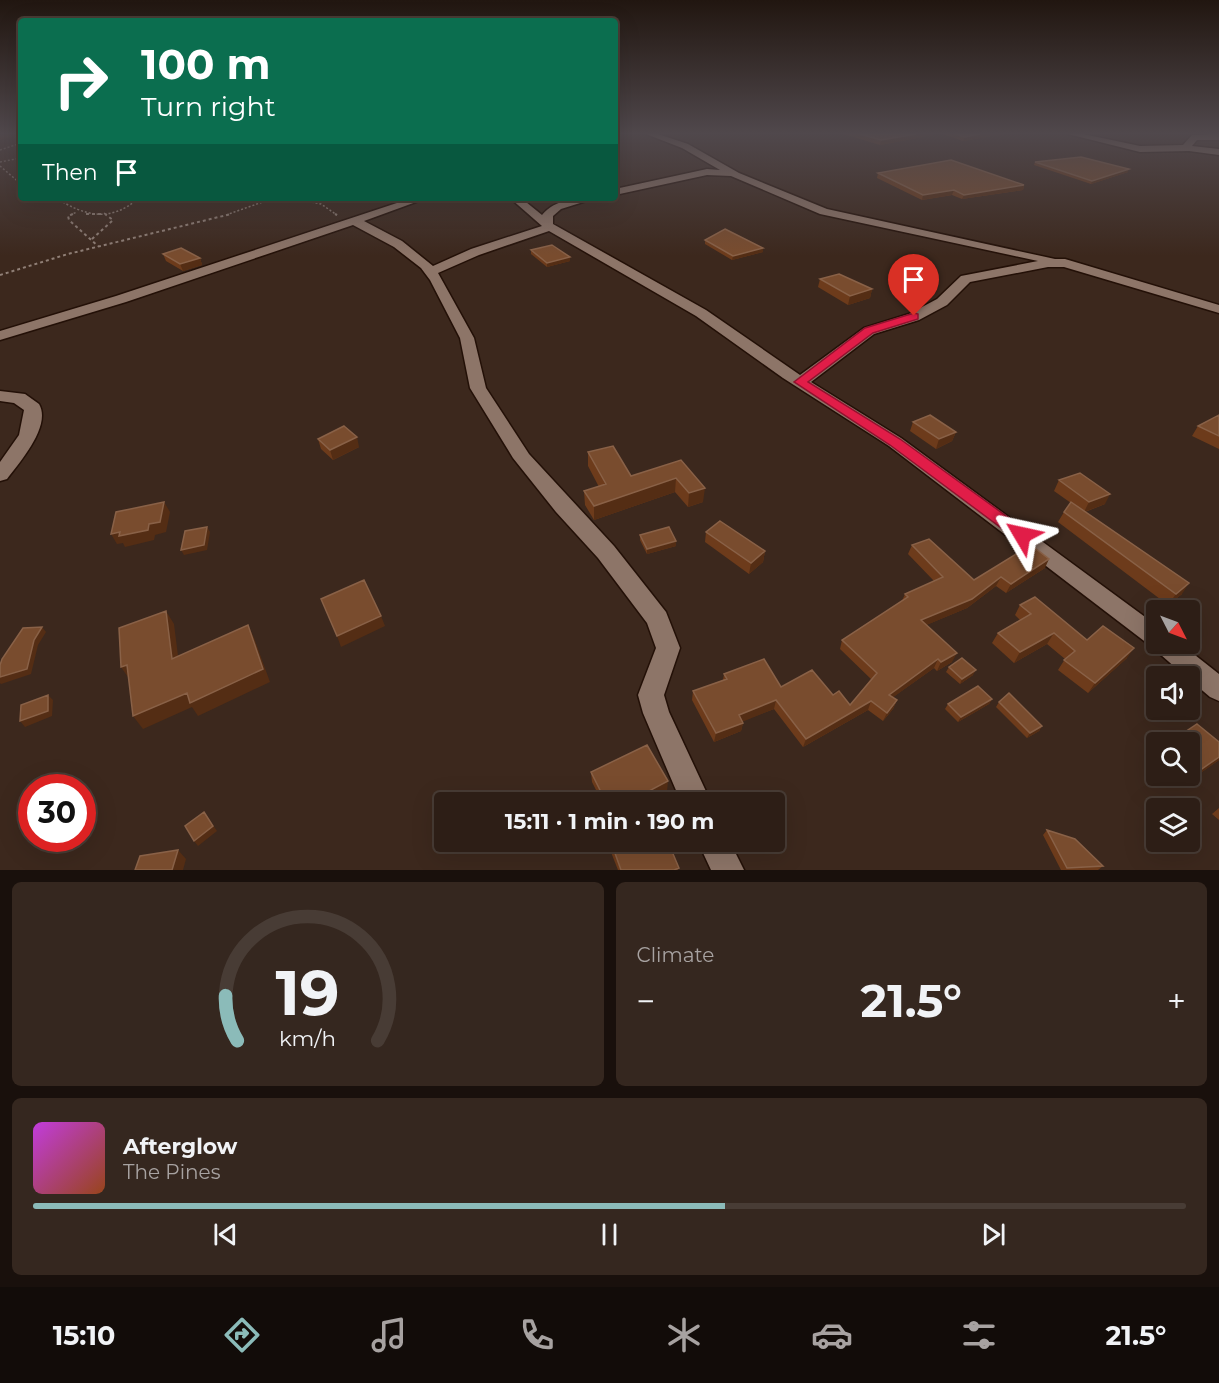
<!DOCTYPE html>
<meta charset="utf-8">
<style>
:root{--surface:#2d1e16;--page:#35271f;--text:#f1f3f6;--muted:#a7a2a1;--line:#483c35;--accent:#8bbbb9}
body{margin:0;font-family:Montserrat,sans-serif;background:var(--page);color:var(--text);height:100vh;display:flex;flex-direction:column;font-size:22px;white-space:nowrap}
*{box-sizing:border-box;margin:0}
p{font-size:20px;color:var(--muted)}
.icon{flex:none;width:33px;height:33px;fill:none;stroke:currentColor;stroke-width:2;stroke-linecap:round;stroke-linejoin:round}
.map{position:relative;height:870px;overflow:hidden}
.panel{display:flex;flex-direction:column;gap:12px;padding:12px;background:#19100c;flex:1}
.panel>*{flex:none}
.hud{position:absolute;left:18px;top:18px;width:600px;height:183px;border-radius:6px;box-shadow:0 6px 24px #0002,0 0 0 2px var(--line);background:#0b6e4f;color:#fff;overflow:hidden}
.needle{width:39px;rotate:132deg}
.fabs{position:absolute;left:1146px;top:600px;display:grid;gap:12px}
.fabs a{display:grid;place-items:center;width:54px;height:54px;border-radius:6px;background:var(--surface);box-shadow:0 6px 24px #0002,0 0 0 2px var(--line);font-size:30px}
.speed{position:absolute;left:18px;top:774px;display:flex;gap:12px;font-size:30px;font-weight:700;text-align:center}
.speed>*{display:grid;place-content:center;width:78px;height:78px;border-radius:50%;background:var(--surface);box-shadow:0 6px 24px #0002,0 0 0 2px var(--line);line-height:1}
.speed .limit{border:9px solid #d22;background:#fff;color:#111}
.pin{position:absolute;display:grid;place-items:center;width:51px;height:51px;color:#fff;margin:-62px -26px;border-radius:50% 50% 50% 0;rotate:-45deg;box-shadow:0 0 6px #0007}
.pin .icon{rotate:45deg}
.me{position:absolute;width:66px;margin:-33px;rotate:306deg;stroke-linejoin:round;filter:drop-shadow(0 0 4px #0008)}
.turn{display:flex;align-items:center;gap:21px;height:126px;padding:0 24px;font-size:27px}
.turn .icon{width:78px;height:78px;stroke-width:2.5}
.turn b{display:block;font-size:42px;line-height:51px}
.then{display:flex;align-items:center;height:57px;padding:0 24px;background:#0003;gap:12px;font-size:22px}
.big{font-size:45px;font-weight:700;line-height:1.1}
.panel .tile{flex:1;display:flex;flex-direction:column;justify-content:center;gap:9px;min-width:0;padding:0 21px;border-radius:9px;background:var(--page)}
.panel .dial{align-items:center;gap:0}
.dial svg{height:156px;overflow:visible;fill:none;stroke:var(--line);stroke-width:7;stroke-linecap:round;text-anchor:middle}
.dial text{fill:var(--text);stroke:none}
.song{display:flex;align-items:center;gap:18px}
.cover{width:72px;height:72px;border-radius:9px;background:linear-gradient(135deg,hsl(290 70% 55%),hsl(20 70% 35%))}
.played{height:6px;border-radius:3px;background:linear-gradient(90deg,var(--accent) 60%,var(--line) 60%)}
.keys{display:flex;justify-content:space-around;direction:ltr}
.heat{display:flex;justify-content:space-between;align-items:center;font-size:33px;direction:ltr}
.panel .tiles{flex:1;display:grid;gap:12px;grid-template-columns:1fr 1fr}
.tile:last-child{grid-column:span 2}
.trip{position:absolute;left:434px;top:792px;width:351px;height:60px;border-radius:6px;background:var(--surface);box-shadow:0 6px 24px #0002,0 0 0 2px var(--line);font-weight:700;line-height:60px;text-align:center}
.tab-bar{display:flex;height:96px;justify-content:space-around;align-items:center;background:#120c09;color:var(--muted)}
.tab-bar .icon{width:42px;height:42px}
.tab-bar .selected{color:var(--accent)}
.tab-bar b{font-size:27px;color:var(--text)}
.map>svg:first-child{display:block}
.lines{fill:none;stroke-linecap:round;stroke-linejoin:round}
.minor-casing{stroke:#231007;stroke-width:3}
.path-far1{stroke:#907f76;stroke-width:1.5;stroke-dasharray:2 2;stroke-linecap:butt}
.path{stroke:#907f76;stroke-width:2;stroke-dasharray:3 3;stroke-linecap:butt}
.minor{fill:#8d7568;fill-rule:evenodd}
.wall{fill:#6d3b1b}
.shaded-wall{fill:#542d14}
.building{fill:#794c2e;stroke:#896147;stroke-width:1.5}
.route{fill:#e11d48;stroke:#92132f;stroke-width:1.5}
</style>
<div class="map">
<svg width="1219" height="870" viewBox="0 0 1219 870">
<rect width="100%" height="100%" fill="#3c281d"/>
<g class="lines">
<defs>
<path id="minor" d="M646 134H658L688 144 739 173 827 209 1055 259H1065L1219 305V313L1064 267H1048L970 282 947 305 919 320 874 334 811 382 901 438 1156 625V644H1181L1219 674V701L1210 697 1190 680V676H1185L1152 647 889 446 783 378 696 316 549 231 479 255 438 273 474 338 486 388 529 454 614 546 666 612 680 648 664 695 669 712 711 802H681L643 713 638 695 656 648 647 623 598 558 556 512 513 458 470 388 460 338 430 280 421 268 394 247 353 225 126 302 0 340V331L116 296 412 198H427L364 221 402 241 433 266 471 249 542 226 510 198H521L542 215C555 199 577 198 596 198L561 209 553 216V224L706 310 800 375 864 328 909 314 937 299 961 276 1038 261 820 214 731 176 707 175 615 195V189L707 169 720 170 682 148Z
M1068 134H1083L1140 146 1183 145 1192 135 1219 134V140H1197L1192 146 1219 149V155L1189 151 1140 152Z
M0 391 25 394 39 404C52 426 19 463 7 479L0 481V462L19 435 24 410 14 403 0 401Z
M698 842H730L744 870H711Z"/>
</defs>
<use href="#minor" class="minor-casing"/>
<path class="path-far1" d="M17 135 21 138
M0 150 21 143
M0 162 21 158
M0 166 21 184
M56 198C85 216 110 223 139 198
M292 198 321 204 337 215
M104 213 107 215
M70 215 77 212
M226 215 274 198"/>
<path class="path" d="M73 214 68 216 69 220 98 246
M86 214H104
M335 214 337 215
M92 239 113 220 105 214
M0 275 68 254 231 214"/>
<use href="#minor" class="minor"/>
</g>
<path class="wall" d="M843 134H933V135L880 145Z
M943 134H1004L963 141Z
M1035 162 1128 172 1091 184 1034 165Z
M878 173 1024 185 1023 190 962 199 952 195 922 200 877 178Z
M705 240 763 252 732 260 705 244Z
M531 250 570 261 547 267 531 254Z
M163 254 200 258 202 265 183 271 166 261Z
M820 279 872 289 870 298 848 305 818 287Z
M1219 415V449L1192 436 1198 426Z
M913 422 956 432 952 441 936 449 910 431Z
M318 439 359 447 333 460 321 449Z
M588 452 631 476 681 460 703 502 688 507 675 492 594 520 585 505 584 491 599 487 588 466Z
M1059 480 1105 504 1085 512 1182 594 1168 605 1058 522 1064 512 1071 503 1054 491Z
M706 532 765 551 763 562 749 574 705 542Z
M640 535 676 546 647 554 640 540Z
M912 545 974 580 1045 568 1006 593 996 586 967 608 926 625 952 662 937 671 934 668 893 697 897 700 893 709 883 721 868 710 803 747 774 709 742 721 743 723 741 731 714 742 692 700 693 691 723 680 724 674 781 687 833 695 850 705 871 679 840 649 842 640 902 601 905 594 934 581 908 554Z
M1020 605 1087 640 1127 658 1088 693 1058 670 1065 659 1047 644 1014 663 992 643 998 633 1020 620 1015 615Z
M949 667 973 675 960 684 946 672Z
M992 699 989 704 958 722 945 709 948 704Z
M999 702 1042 726 1039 731 1027 738 996 707Z
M1190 742H1219V760L1186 783 1177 776H1190Z
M591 772 667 791 650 800 651 802H602L592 782Z
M1219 808V820L1212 814Z
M1047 830 1103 866 1098 870H1061L1043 835Z
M607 842H668L678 870H618Z"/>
<path class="shaded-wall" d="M6 134H10L11 137 0 140V135Z
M916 134H933V135L880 145 881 140Z
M980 134H1004L963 141 964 137Z
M1129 169 1128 172 1091 184 1092 181Z
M1024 185 1023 190 962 199 964 195Z
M954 190 952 195 922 200 923 195Z
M763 248V252L732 260 733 256Z
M570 257V261L547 267V263Z
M200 258 202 265 183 271 180 264Z
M872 289 870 298 848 305 850 296Z
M956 432 952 441 936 449 939 439Z
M357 437 359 447 333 460 330 450Z
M676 478 675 492 594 520V506Z
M705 488 703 502 688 507 689 493Z
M1110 494 1105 504 1084 512 1089 502Z
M164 502 170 512 166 532 155 535 154 540 125 547 123 543 117 544 111 534Z
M207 527 210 532 207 550 184 555 181 550Z
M676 541V546L647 554V549Z
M765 551 763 562 749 574 751 563Z
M1049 559 1045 568 1006 593 1011 584Z
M1001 577 996 586 967 608 917 629 921 620Z
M1189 583 1182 594 1168 605 1176 594Z
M166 611 174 624 180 672 172 659Z
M381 616 385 626 341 647 337 636Z
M248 625 254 638 270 682 198 716 192 707 143 729 133 716Z
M42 627 46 632 38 645 31 674 1 684 0 683V677L34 640Z
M1054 633 1047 644 1014 663 1020 652Z
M1134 648 1127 658 1088 693 1095 683Z
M957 653 952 662 937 671 941 662Z
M938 659 934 668 885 703 889 695Z
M127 665 130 680 121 667Z
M976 670 973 675 960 684 962 679Z
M48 695 53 700 52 716 25 727 20 721Z
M992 699 989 704 958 722 961 717Z
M776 700 774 709 737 724 739 715Z
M897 700 893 709 883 721 887 713Z
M871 701 868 710 803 747 806 739Z
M743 723 741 731 714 742 716 733Z
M1042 726 1039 731 1027 738 1030 733Z
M1219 757V760L1186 783 1196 773Z
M668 781 667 791 646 802 647 792Z
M204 812 217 831 198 846 194 841Z
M178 850 186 859 183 870H172Z"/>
<path class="building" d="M860 134H916L881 140Z
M957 134H980L964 137Z
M1081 157 1129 169 1092 181 1035 162Z
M951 160 1024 185 964 195 954 190 923 195 878 173Z
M725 229 763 248 733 256 705 240Z
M552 245 570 257 547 263 531 250Z
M181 248 200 258 180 264 163 254Z
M839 274 872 289 850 296 820 279Z
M930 415 956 432 939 439 913 422Z
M1219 415V436L1198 426Z
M344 426 357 437 330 450 318 439Z
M613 446 631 476 681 460 705 488 689 493 676 478 594 506 584 491 606 484 588 452Z
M1080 473 1110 494 1089 502 1059 480Z
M164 502 160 522 149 524 148 530 119 536 120 532 111 534 116 512Z
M1071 502 1189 583 1176 594 1064 512Z
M720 521 765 551 751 563 706 532Z
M207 527 204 545 181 550 185 531Z
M669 527 676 541 647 549 640 535Z
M929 539 974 580 1031 545 1049 559 1011 584 1001 577 972 599 921 620 957 653 941 662 938 659 889 695 897 700 887 713 871 701 806 739 776 700 739 715 743 723 716 733 693 691 727 679 724 674 764 659 781 687 812 670 833 695 839 691 850 705 877 673 842 640 908 597 905 594 943 577 912 545Z
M364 580 381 616 337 636 321 599Z
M1035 597 1087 640 1103 626 1134 648 1095 683 1064 660 1075 651 1054 633 1020 652 998 633 1031 614 1020 605Z
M166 611 172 659 248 625 263 669 190 703 187 693 133 716 127 665 121 667 119 628Z
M42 627 34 640 27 669 0 677V665L2 659 23 628Z
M962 658 976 670 962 679 949 667Z
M978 686 992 699 961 717 948 704Z
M1009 693 1042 726 1030 733 999 702Z
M48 695V711L20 721 21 705Z
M1197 724 1219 742V757L1196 773 1190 768V742H1170Z
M647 745 668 781 647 792 651 802H606L591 772Z
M204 812 213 826 194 841 185 826Z
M1047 830 1075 839 1103 866 1067 868Z
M611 842H668L679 868 674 870H621Z
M178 850 172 870H135L140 856Z"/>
<linearGradient id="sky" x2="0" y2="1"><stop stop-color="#211610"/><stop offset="0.52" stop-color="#50484c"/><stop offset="1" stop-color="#50484c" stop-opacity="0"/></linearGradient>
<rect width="1219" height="256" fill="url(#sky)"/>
<path class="route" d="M914 313 918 314V319L873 333 808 382 900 439 1027 531 1030 535 1027 539H1016L890 445 794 382 865 328Z"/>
</svg>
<div class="fabs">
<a><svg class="needle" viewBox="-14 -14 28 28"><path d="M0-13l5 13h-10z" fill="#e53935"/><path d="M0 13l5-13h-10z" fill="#a7a2a1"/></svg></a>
<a><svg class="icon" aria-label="sound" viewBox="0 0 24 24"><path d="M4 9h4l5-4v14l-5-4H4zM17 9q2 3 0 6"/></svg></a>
<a><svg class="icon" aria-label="search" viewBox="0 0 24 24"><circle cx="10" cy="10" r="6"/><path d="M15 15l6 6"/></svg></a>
<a><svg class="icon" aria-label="layers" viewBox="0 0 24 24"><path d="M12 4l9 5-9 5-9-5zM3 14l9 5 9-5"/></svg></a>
</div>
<div class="speed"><div class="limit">30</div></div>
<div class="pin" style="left:914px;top:316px;background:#d93025"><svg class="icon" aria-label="arrive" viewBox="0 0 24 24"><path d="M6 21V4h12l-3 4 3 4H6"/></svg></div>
<svg class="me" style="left:1022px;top:535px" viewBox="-20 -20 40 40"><path d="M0-17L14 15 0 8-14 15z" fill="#e11d48" stroke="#fff" stroke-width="4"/></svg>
<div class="trip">15:11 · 1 min · 190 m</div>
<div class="hud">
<div class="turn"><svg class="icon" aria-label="right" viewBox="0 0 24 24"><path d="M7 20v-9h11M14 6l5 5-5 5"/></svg><div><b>100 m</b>Turn right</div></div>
<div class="then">Then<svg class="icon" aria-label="arrive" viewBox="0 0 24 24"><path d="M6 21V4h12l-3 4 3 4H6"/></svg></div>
</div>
</div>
<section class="panel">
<div class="tiles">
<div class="tile dial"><svg viewBox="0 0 100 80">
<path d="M14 69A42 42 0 1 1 86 69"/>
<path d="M14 69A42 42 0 0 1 8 46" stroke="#8bbbb9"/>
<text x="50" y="56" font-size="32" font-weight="700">19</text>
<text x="50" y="72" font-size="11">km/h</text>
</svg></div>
<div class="tile"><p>Climate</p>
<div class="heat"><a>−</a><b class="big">21.5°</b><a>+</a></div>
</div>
<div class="tile">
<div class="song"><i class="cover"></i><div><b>Afterglow</b><p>The Pines</p></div></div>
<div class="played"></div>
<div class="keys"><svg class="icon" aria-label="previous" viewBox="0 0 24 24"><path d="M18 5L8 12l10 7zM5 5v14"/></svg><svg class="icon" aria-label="pause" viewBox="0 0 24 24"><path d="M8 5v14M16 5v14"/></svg><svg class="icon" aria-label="next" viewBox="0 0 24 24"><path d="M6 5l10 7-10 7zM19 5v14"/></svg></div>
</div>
</div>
</section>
<nav class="tab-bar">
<b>15:10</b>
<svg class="icon selected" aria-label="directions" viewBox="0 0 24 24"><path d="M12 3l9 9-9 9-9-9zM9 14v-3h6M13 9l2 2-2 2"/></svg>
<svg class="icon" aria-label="music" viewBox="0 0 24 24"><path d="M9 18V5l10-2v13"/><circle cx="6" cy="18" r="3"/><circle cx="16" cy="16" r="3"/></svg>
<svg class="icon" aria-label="phone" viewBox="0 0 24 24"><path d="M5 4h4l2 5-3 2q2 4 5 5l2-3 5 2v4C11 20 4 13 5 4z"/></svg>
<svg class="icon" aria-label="climate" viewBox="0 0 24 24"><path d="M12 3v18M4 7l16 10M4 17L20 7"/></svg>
<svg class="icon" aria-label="car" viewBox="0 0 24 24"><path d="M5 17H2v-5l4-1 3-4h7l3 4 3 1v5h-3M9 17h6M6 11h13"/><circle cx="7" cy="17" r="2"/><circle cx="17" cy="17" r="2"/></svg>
<svg class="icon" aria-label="filters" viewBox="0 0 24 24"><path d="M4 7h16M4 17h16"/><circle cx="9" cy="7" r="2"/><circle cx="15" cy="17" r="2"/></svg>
<b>21.5°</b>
</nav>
